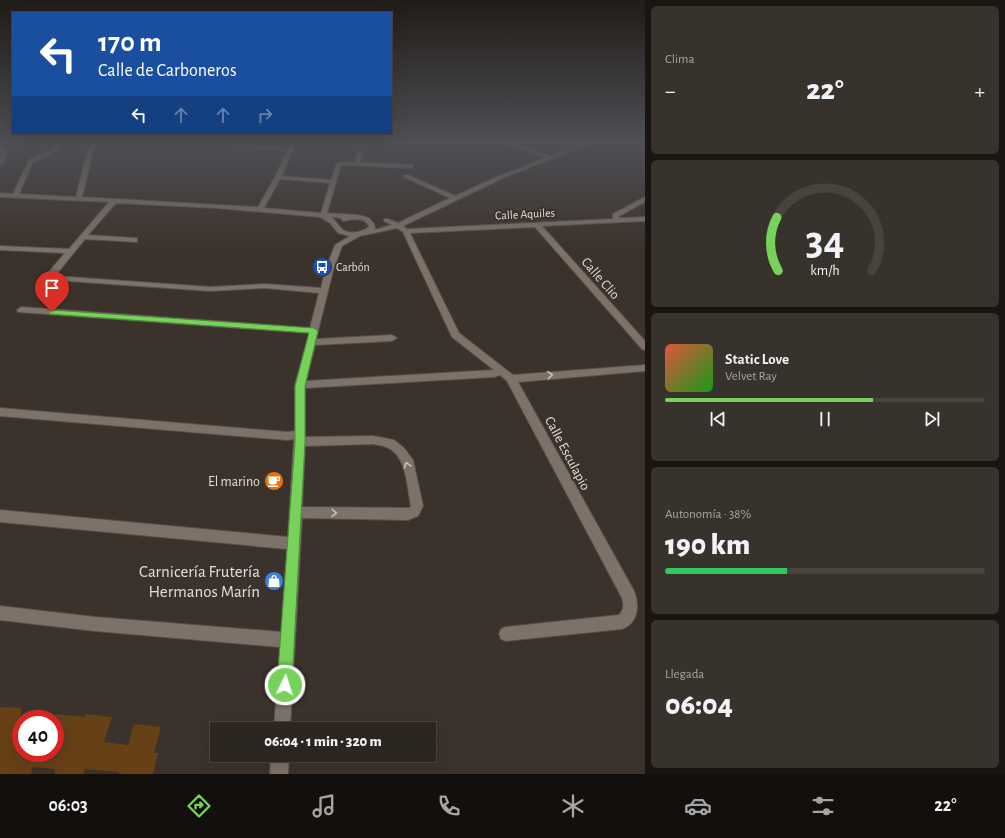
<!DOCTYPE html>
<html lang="es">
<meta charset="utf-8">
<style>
:root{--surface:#2c2620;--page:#38322d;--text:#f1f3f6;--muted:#a6a5a5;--line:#48433e;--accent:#77d259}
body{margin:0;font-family:"Alegreya Sans",sans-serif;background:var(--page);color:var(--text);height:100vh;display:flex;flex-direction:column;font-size:15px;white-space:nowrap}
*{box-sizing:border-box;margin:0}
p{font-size:13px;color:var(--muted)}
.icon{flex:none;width:22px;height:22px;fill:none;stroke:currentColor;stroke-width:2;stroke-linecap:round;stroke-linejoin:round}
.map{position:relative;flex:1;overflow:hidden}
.sheet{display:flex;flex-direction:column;gap:6px;padding:6px;background:#181512;width:360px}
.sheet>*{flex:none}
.hud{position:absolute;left:12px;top:12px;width:380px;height:122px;border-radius:0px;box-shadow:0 4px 16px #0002,0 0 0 1px var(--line);background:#1a4fa0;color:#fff;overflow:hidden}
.speed{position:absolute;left:12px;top:710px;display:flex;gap:8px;font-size:20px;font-weight:700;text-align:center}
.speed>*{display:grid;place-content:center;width:52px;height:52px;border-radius:50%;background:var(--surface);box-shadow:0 4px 16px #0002,0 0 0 1px var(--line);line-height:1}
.speed .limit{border:6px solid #d22;background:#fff;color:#111}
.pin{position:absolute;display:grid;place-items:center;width:34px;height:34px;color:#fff;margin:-41px -17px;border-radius:50% 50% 50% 0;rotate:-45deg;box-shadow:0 0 4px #0007}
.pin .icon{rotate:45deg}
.me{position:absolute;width:44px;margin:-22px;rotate:4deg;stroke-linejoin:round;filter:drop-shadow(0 0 3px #0008)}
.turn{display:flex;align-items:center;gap:14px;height:84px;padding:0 20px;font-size:18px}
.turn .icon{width:52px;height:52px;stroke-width:2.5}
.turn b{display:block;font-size:28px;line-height:34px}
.lanes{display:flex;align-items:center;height:38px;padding:0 20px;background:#0003;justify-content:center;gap:20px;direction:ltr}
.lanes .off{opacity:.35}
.big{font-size:30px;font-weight:800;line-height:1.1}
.sheet .widget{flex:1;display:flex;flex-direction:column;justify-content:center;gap:6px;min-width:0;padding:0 14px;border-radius:6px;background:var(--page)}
.sheet .dial{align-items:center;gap:0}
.dial svg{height:104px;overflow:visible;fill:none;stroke:var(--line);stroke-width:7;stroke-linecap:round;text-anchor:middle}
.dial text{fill:var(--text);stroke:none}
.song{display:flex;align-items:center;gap:12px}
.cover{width:48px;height:48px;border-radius:6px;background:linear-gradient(135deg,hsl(10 70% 55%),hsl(120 70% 35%))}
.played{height:4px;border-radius:2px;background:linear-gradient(90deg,var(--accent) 65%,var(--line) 65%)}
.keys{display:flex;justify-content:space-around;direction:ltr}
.heat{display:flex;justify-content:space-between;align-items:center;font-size:22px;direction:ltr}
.charge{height:6px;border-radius:3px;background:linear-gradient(90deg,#34c759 38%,var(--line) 0)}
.trip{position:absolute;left:210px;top:722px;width:226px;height:40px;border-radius:0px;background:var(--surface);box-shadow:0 4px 16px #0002,0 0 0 1px var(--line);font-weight:800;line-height:40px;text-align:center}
.tabs{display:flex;height:64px;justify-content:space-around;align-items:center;background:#120f0d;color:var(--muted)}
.tabs .icon{width:28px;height:28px}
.tabs .active{color:var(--accent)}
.tabs b{font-size:18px;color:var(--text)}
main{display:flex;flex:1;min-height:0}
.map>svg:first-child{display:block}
.building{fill:#674016}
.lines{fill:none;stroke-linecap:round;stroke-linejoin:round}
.minor-casing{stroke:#58504a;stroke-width:2}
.minor{fill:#7c7269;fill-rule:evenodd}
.oneway{stroke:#c8c2bc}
.route{fill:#77d259;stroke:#4d883a}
.labels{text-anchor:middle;stroke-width:4;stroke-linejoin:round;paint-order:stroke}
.far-street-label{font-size:12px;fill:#e2dcd7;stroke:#3b322b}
.far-poi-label{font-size:12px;fill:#e2dcd7;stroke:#3b322b;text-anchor:start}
.street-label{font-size:14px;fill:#e2dcd7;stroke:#3b322b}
.poi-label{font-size:14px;fill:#e2dcd7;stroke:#3b322b;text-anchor:end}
.near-poi-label{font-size:17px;fill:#e2dcd7;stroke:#3b322b;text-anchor:end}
</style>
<main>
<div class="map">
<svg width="645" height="774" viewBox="0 0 645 774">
<rect width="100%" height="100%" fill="#3b322b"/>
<path class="building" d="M0 707 21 708V753H55V714L85 717 86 714 112 717 104 742 128 745 134 724 161 727 154 753H158L153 774H118L119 772 85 769 83 774H55V769L33 767 31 774H0Z"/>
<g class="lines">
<defs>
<path id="minor" d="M56 142H61L57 151 33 162 19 194 76 197 87 151 93 142H98L93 151 82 197 258 207 275 177 287 151 261 148 258 150 256 147 226 144 224 142 258 144 259 142H263V145L289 148 292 142H296L282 176 331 180 337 163 355 162 357 152 360 150 363 152 360 162 413 165V167L411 168 341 165 327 213 359 215 369 218 374 224 375 228 374 230 392 225 384 221V219H388L398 223 450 198 404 177V175H408L455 196 499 176 546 158 504 142H510L551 156 587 142H593L503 178 403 226 407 229 613 219V214L645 197V202L619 216V218L645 217V221L542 226 645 341V350L642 349 535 227 410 233 459 333 513 375 645 365V371L518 382 634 591C640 606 638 623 622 629L506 641 501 639 499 634 501 629 506 627 619 615C624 610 624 605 622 598L507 381 500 375 494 377 305 388V437L373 436 394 440 404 448 413 460 423 506 418 516 408 520 302 518 290 729H274L280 647 95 631 0 620V606L95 617 281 632 287 549 0 522V510L288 537 294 439 287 440 0 416V408L287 432 295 431V385L309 333 18 312 17 310 21 307 310 328 319 293 265 288 210 291 53 280 48 279V273L65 253 0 250V246L69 249 109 202 0 197V193L13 194 29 160 53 149ZM280 179 330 183 321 213 264 208ZM116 203 216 208 320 217 330 223 338 233 350 236 335 245 325 271 321 288 265 284 210 287 55 276 85 239 137 242V238H134L88 235ZM331 217 341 218 342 220 344 221C353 219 366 217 369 227 362 232 349 235 342 229 338 225 336 221 331 217ZM397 228 403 232 452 337 494 370 306 381 315 345 392 341 397 338 392 335 316 339 333 271 342 246 360 236ZM373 444C377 445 382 445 386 447 407 454 407 488 411 506L410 508 302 507 305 446Z
M0 146 7 154 3 163 0 165 1 154Z
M271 755H289L288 774H270Z"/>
</defs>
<use href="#minor" class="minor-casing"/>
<use href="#minor" class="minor"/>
</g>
<defs><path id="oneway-chevron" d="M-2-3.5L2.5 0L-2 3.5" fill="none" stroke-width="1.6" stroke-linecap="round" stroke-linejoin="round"/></defs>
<g class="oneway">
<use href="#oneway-chevron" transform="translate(550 375) rotate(-5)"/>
<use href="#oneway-chevron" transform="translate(407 465) rotate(-107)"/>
<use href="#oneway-chevron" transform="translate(334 513) rotate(1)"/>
</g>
<linearGradient id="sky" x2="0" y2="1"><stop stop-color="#201c18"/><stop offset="0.57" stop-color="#4f4f55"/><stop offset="1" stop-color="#4f4f55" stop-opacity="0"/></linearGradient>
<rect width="645" height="250" fill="url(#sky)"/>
<path class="route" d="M52 310 314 328 318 331 305 386V442L292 685 290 690 285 692 280 690 277 685 295 442V386L309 333 49 314V311Z"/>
<defs>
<symbol id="bus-disc" viewBox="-11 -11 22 22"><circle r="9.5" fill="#1a4fb4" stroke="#3b322b"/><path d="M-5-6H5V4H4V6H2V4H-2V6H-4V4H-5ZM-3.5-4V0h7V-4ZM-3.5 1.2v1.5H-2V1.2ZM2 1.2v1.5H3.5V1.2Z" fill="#fff"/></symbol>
<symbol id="cafe-disc" viewBox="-11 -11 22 22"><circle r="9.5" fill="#e8710a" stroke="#3b322b"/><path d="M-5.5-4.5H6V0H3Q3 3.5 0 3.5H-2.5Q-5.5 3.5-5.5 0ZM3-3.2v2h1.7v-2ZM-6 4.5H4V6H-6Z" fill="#fff"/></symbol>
<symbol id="shop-disc" viewBox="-11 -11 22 22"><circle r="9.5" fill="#3f7fe0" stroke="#3b322b"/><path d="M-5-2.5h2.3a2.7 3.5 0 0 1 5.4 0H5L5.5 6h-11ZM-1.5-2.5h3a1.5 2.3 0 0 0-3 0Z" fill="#fff"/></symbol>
</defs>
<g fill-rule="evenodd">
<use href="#bus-disc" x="311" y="256" width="22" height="22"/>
<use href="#cafe-disc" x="263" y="470" width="22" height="22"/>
<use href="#shop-disc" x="263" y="570" width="22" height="22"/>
</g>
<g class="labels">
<g class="far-street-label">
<text transform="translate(525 214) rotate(-3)" y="4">Calle Aquiles</text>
</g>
<g class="far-poi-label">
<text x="336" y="271">Carbón</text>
</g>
<g class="street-label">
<text transform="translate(601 278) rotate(49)" y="5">Calle Clio</text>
<text transform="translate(568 453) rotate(62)" y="5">Calle Esculapio</text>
</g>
<g class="poi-label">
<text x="260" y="486">El marino</text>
</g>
<g class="near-poi-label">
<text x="260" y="577">Carnicería Frutería<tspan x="260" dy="20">Hermanos Marín</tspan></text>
</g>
</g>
</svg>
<div class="speed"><div class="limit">40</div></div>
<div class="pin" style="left:52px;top:312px;background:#d93025"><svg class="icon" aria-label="arrive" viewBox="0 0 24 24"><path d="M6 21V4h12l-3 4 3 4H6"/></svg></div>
<svg class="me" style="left:285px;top:685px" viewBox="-20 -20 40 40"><circle r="17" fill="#77d259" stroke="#fff" stroke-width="3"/><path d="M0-11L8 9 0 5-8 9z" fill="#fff"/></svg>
<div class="trip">06:04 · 1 min · 320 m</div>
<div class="hud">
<div class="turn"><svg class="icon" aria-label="left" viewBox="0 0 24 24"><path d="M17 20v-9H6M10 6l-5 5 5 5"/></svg><div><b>170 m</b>Calle de Carboneros</div></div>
<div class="lanes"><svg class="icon" aria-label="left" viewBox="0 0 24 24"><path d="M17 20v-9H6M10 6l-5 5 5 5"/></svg><svg class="icon off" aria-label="ahead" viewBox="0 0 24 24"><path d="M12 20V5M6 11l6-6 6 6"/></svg><svg class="icon off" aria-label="ahead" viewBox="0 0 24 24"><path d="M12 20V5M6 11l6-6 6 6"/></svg><svg class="icon off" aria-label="right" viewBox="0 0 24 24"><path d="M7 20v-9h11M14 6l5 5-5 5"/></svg></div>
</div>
</div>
<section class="sheet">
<div class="widget"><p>Clima</p>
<div class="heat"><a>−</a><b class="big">22°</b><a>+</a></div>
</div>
<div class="widget dial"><svg viewBox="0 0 100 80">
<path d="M14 69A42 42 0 1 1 86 69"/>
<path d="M14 69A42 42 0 0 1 13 28" stroke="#77d259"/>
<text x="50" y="56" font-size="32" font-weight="700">34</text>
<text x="50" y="72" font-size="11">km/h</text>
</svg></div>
<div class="widget">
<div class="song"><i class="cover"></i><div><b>Static Love</b><p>Velvet Ray</p></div></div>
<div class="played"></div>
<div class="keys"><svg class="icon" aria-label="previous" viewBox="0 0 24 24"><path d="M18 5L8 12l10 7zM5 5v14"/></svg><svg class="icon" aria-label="pause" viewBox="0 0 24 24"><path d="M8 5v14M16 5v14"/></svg><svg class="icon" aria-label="next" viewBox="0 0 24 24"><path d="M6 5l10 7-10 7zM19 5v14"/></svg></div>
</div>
<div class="widget"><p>Autonomía · 38%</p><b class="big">190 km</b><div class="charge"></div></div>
<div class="widget"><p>Llegada</p><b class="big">06:04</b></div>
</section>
</main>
<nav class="tabs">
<b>06:03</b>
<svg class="icon active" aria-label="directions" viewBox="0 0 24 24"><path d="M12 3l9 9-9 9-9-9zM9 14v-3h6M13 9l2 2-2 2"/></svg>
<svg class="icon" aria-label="music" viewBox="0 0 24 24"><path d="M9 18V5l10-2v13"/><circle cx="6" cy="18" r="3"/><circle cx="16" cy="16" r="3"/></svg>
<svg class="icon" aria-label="phone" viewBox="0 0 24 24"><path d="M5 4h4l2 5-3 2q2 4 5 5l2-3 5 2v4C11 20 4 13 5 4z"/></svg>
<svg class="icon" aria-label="climate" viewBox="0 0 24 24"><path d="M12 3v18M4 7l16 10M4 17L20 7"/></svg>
<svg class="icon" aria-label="car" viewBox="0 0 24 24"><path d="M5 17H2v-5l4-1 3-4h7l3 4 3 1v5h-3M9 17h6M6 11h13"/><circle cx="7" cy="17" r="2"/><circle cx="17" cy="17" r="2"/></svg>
<svg class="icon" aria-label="filters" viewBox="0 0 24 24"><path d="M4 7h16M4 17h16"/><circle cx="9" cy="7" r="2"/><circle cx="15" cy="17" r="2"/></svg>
<b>22°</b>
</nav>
